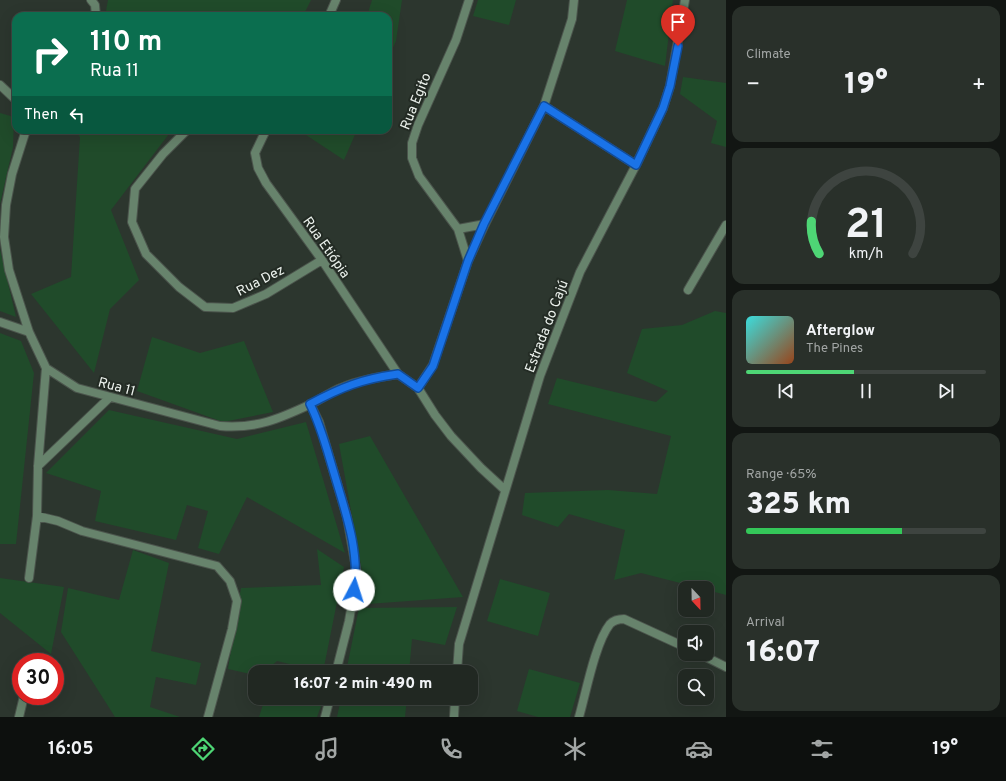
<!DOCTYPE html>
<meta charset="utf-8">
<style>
:root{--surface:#212822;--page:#29302a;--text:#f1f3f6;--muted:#a2a6a5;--line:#3e4440;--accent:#4ed675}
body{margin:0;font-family:Overpass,sans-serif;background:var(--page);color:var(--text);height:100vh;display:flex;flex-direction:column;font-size:15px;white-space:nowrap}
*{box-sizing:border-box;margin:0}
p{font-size:13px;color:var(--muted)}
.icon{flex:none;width:22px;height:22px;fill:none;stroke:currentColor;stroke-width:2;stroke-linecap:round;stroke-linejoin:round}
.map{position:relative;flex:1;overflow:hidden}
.side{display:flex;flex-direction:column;gap:6px;padding:6px;background:#121613;width:280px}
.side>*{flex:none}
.top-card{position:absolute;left:12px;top:12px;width:380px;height:122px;border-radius:12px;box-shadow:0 4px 16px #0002,0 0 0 1px var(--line);background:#0b6e4f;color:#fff;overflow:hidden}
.needle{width:26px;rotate:158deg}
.tools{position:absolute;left:678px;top:581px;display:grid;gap:8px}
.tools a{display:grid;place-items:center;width:36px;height:36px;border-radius:8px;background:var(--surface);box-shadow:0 4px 16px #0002,0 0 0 1px var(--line);font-size:20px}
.speed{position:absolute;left:12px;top:653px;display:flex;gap:8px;font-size:20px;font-weight:700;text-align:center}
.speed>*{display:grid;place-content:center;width:52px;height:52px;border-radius:50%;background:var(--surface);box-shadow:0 4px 16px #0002,0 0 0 1px var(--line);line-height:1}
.speed .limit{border:6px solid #d22;background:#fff;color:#111}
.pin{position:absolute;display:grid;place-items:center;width:34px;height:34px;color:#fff;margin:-41px -17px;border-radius:50% 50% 50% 0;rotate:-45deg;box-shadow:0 0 4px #0007}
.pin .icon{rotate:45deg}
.me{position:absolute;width:44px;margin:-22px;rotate:5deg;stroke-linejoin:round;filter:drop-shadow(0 0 3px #0008)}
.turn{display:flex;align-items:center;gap:14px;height:84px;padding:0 12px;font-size:18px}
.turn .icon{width:52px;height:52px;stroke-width:2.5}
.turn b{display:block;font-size:28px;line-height:34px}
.then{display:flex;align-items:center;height:38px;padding:0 12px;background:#0003;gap:8px;font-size:15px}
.big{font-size:30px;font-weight:800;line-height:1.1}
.side .widget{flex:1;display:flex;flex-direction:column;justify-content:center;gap:6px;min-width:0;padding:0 14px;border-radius:12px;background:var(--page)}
.side .dial{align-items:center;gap:0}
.dial svg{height:104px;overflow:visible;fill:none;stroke:var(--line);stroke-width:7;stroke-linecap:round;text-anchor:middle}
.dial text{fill:var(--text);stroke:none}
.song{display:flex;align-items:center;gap:12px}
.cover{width:48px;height:48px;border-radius:6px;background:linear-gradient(135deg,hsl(180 70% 55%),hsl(20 70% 35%))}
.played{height:4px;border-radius:2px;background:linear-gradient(90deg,var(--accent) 45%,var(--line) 45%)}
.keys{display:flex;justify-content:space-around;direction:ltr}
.heat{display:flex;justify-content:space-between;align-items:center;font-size:22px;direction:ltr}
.charge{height:6px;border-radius:3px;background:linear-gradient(90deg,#34c759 65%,var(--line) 0)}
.trip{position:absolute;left:248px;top:665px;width:230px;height:40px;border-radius:12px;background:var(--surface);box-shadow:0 4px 16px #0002,0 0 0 1px var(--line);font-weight:800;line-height:40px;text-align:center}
.menu{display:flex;height:64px;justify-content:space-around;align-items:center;background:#0d100e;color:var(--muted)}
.menu .icon{width:28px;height:28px}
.menu .active{color:var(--accent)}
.menu b{font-size:18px;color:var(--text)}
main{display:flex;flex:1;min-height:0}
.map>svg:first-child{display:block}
.green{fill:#204b2a}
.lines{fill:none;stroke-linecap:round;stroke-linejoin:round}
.minor-casing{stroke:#4b544c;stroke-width:10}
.minor{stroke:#67836c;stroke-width:8}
.route-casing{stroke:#114b97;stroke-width:10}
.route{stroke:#1a73e8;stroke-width:7}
.labels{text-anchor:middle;stroke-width:4;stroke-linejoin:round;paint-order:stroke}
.street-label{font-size:14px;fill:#ebf1ec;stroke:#232b24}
</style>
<main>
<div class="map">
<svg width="726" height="717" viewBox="0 0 726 717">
<rect width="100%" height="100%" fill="#2c362e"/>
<path class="green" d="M108 0H311L303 16H105Z
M372 0H402L396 41 388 59V16H367Z
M478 0H516L509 25 473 16Z
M627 0H673L665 66 615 51Z
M683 77 726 83V147L711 143 717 121 680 94Z
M0 113 14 117 13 147 0 204Z
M74 130H172L111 210 139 280 110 309 94 373 31 294 71 277 80 137Z
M309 130H357L344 160 306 135Z
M0 249 16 317 0 311Z
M715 311 726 313V595L707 590V588H700L641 573 614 580 625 530 569 514 558 527 522 515 525 493 608 490 657 494 671 436 548 404 557 378 656 402 668 391 627 373 642 329 682 325Z
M0 333 21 341 34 373 16 544H0Z
M152 337 200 353 244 341 273 412 223 422 137 391Z
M109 410 237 439 306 422 345 553 247 497 219 554 198 548 208 511 187 505 176 540 95 521 101 491 46 473Z
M370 436 463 597 368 604 339 444Z
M317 549 344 567 323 672 277 661 265 672H255V675L228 669 241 588 321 585Z
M133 550 169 563 151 651 201 663 196 685 156 677 150 707 180 717H115L61 632 68 588 119 600Z
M0 578 64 587 51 654 0 613Z
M500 579 550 593 538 636 487 621Z
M457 607 445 645 412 639 409 672H346L359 608Z
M529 669 580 683 570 717H538L517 711Z
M265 698H324L317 717H259Z
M341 698H407L405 717H337Z"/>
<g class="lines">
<defs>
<path id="minor" d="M91 0 95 5 96 16
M329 16 336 0
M0 85 16 100
M544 106 636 165
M26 130 12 174 6 205 4 237 9 270 29 332 46 368 77 388 220 426C256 429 279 419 311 404 321 399 331 392 341 388 359 380 379 377 398 374L418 388 435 415 451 436 481 468 505 490
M187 130 163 154 135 189 132 222 146 254 179 287 205 307 233 308 266 294 322 260
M266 130 255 153 258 168 266 183 322 260 398 374
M458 229 485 224
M468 261 458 229 419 176 412 158V143L418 125 456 40 469 0
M688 290 726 225
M0 322 29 332
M46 368 38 466 37 516 58 521 82 531 217 566 230 581 237 601 232 629 208 717
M418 388 433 365 468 261 485 224 544 106 572 19 574 0
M310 404 319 422 347 517 357 574 349 621 336 672
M38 466 109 398
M29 578 37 516
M700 654 726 667
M457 672 459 644 540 376 580 272 636 165 663 108 670 86 685 0
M19 717 24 696
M325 717 330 698
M454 717 455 698
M579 717C586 693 595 643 610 624 614 620 619 619 624 619L685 647"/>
</defs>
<use href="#minor" class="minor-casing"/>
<use href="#minor" class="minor"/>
</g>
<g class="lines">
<defs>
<path id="route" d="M354 590C360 551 345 511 334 473 327 450 321 426 310 404 342 387 362 379 398 374L418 388 433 366 468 261 484 224 544 106 636 165 663 108 670 86 678 46"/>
</defs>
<use href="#route" class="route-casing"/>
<use href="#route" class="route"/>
</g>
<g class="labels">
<g class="street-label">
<text transform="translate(415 101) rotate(-68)" y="5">Rua Egito</text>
<text transform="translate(327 247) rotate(55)" y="5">Rua Etiópia</text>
<text transform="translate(260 280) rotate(-27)" y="5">Rua Dez</text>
<text transform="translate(546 326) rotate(-69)" y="5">Estrada do Cajú</text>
<text transform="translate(117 386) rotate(15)" y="5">Rua 11</text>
</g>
</g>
</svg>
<div class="tools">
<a><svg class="needle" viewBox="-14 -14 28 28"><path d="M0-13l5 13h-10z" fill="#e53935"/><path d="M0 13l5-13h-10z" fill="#a2a6a5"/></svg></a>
<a><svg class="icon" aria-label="sound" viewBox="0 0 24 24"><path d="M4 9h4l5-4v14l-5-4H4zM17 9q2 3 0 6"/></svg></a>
<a><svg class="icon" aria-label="search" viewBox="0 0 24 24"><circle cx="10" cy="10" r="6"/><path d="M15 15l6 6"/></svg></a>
</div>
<div class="speed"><div class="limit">30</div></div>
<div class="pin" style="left:678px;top:46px;background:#d93025"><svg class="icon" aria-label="arrive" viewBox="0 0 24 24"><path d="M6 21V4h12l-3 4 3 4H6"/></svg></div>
<svg class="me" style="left:354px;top:590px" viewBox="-20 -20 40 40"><circle r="19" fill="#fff"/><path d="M0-13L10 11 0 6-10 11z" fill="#1a73e8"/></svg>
<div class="trip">16:07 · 2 min · 490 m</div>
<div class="top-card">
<div class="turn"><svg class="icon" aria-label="right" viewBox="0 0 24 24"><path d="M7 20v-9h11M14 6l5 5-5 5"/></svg><div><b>110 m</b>Rua 11</div></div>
<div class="then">Then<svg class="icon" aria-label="left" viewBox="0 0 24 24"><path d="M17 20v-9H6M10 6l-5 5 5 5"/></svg></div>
</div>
</div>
<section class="side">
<div class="widget"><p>Climate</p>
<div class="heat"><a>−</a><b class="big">19°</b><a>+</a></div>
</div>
<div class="widget dial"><svg viewBox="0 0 100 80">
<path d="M14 69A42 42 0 1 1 86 69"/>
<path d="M14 69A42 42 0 0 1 8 44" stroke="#4ed675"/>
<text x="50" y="56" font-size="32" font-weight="700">21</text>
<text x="50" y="72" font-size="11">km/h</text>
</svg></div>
<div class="widget">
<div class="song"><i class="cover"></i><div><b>Afterglow</b><p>The Pines</p></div></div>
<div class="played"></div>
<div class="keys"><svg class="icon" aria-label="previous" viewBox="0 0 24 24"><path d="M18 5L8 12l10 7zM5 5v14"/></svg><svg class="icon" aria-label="pause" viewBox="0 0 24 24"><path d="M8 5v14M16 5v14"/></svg><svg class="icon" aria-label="next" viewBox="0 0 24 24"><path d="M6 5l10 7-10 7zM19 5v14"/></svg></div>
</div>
<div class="widget"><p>Range · 65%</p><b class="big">325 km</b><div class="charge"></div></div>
<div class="widget"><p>Arrival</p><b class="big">16:07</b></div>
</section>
</main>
<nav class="menu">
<b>16:05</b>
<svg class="icon active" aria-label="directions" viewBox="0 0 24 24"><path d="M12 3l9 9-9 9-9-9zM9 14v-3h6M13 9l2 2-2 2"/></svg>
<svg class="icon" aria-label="music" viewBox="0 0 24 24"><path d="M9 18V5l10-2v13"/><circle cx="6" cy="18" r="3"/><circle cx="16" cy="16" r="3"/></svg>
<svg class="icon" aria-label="phone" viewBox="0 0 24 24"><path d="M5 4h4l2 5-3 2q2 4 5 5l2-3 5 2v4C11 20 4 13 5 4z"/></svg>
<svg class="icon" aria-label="climate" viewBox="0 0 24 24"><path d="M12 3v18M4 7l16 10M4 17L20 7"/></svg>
<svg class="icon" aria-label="car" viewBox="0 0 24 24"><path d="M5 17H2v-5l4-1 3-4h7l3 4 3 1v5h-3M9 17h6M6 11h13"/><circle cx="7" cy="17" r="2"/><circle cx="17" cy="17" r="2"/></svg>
<svg class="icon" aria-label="filters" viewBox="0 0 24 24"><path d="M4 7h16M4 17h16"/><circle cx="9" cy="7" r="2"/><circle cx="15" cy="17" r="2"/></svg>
<b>19°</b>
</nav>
